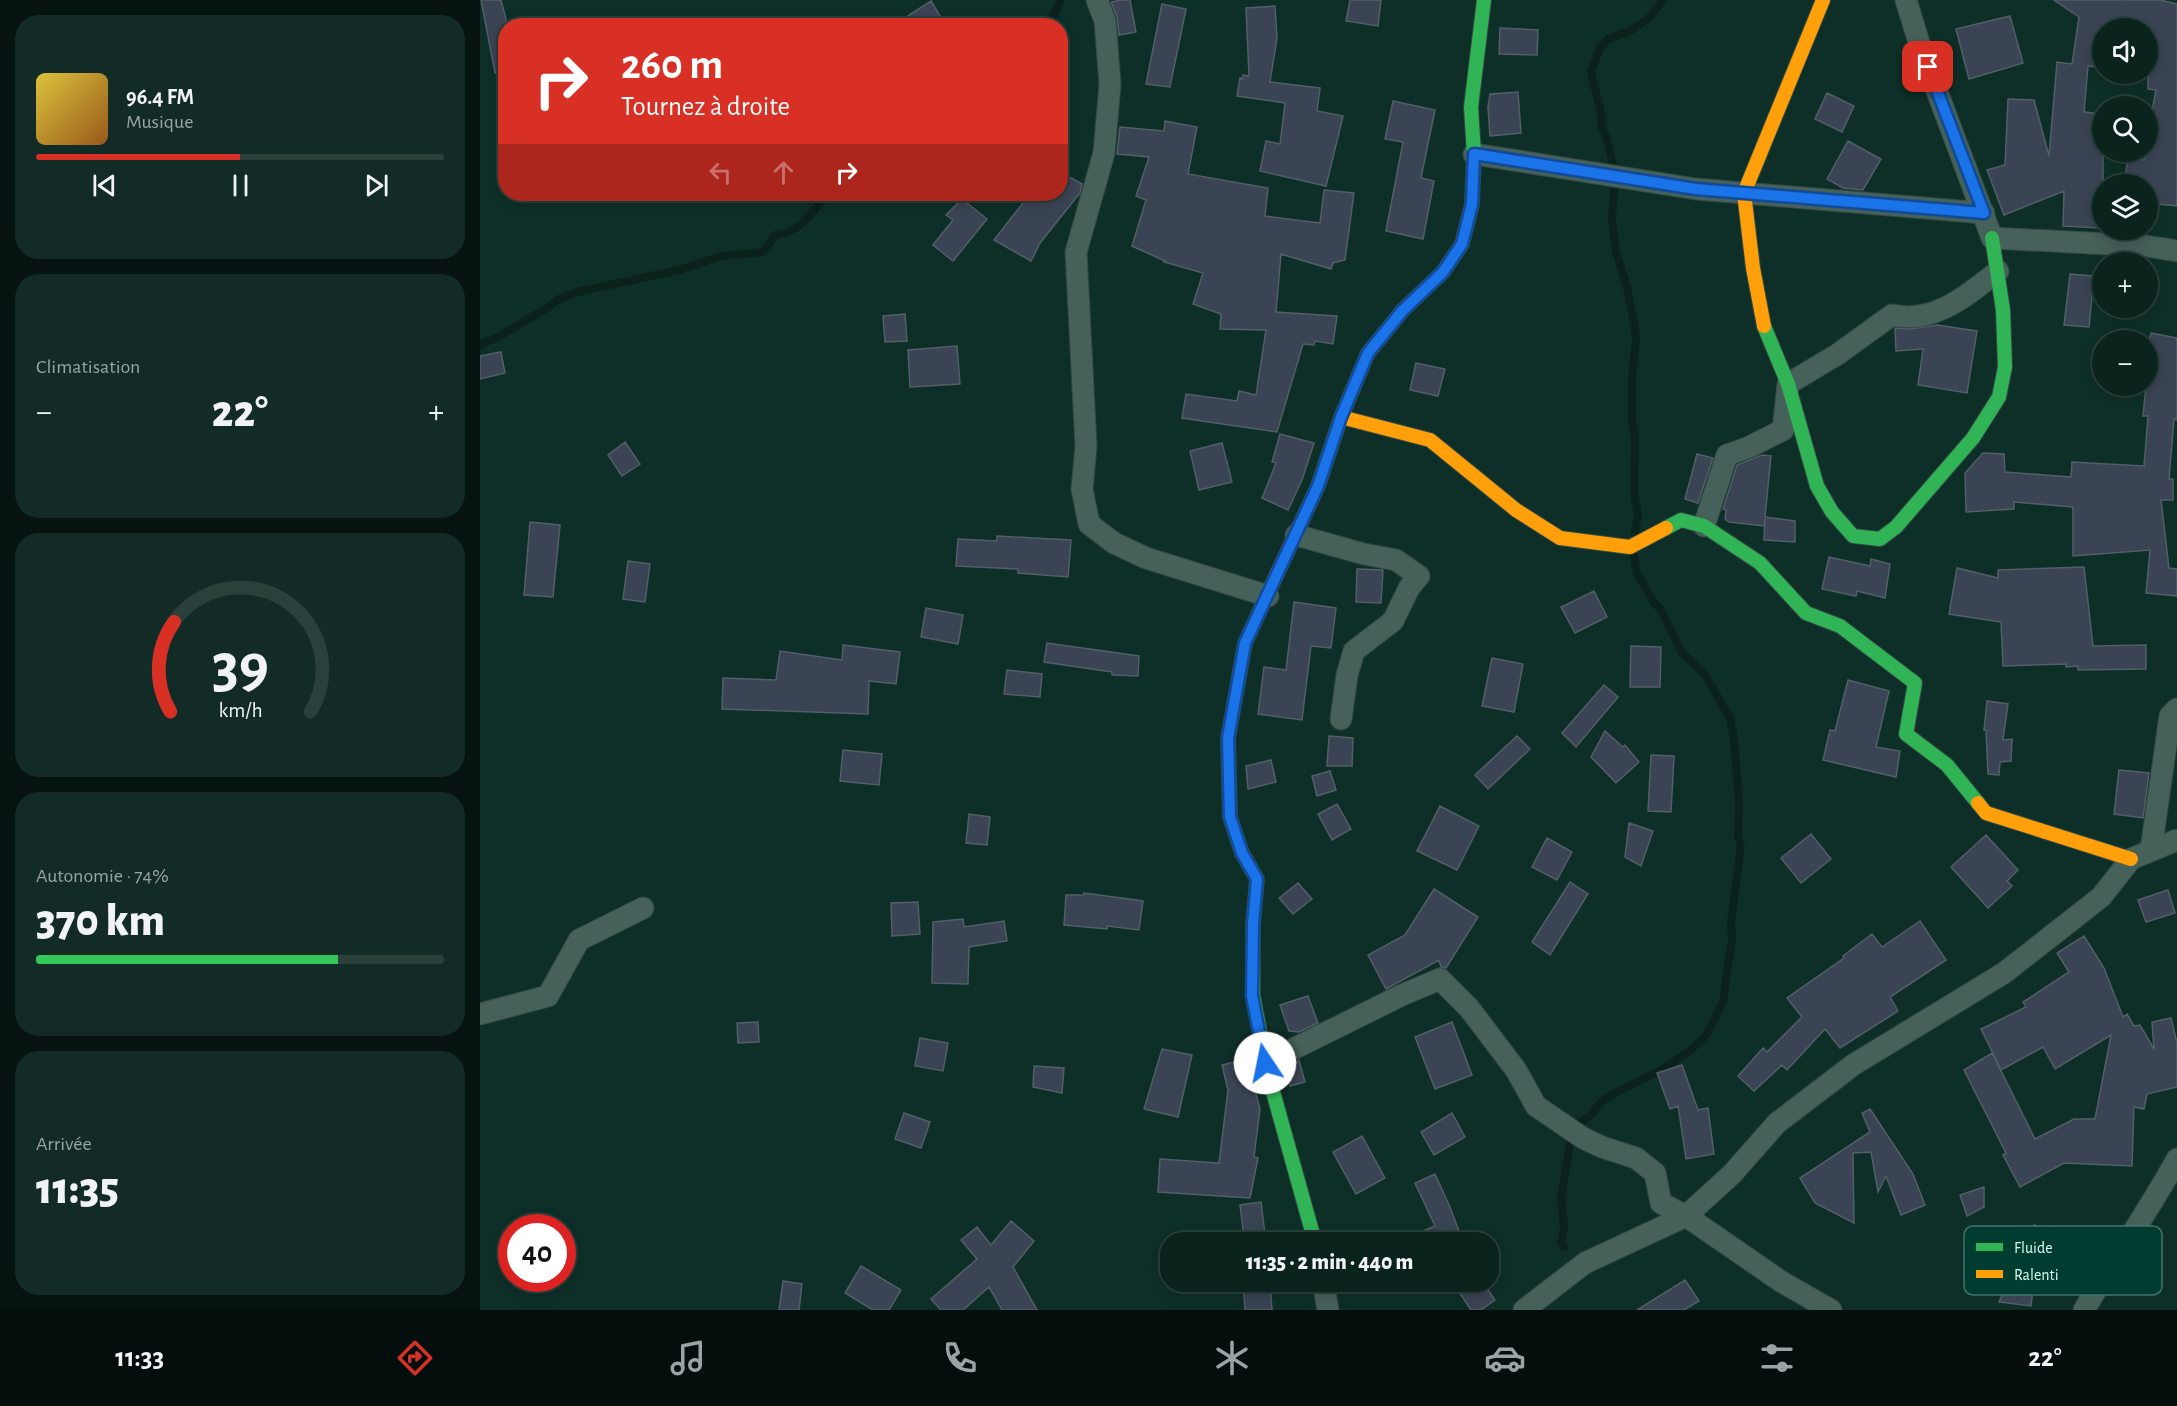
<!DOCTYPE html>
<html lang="fr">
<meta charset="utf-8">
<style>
:root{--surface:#0a231d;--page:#132b26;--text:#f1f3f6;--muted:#99a4a4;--line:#2a403b;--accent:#d93025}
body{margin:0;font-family:"Alegreya Sans",sans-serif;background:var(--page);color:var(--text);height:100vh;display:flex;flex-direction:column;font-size:22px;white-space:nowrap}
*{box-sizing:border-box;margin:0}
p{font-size:20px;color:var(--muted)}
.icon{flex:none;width:33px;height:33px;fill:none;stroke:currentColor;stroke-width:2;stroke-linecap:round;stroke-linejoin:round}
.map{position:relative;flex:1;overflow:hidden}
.side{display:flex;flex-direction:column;gap:15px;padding:15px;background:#061310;width:480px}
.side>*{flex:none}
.top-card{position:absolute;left:18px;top:18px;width:570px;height:183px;border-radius:24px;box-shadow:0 3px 15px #0003,0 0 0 2px var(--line);background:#d93025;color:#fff;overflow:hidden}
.buttons{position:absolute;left:1612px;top:18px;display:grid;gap:12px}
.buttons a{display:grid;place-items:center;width:66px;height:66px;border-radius:50%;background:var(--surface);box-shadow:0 3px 15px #0003,0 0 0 2px var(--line);font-size:30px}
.speed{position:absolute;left:18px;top:1214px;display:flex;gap:12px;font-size:30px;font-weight:700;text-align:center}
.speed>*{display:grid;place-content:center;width:78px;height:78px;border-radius:50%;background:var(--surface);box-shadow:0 3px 15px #0003,0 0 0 2px var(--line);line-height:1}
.speed .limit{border:9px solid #d22;background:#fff;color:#111}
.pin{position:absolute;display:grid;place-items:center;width:51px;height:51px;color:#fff;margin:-26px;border-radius:12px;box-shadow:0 3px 9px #0006}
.me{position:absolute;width:66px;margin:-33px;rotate:349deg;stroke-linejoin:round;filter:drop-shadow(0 0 4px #0008)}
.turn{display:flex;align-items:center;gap:21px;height:126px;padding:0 24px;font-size:27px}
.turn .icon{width:78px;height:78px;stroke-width:2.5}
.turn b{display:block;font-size:42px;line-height:51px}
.lanes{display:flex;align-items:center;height:57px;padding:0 24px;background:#0003;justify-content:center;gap:30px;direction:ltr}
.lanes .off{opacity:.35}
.big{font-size:45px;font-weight:800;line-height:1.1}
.side .tile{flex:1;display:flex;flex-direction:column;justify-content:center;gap:9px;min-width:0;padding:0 21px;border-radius:24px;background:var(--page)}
.side .dial{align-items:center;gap:0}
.dial svg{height:156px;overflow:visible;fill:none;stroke:var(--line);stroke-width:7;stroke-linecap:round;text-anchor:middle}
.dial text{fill:var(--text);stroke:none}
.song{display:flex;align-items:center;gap:18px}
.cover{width:72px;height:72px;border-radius:9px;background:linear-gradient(135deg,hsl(50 70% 55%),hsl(30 70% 35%))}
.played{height:6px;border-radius:3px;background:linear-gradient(90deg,var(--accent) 50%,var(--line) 50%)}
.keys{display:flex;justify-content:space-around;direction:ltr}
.heat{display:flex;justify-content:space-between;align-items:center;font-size:33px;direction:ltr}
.charge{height:9px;border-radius:4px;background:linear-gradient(90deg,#34c759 74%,var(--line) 0)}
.trip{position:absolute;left:680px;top:1232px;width:339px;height:60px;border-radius:24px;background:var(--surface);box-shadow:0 3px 15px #0003,0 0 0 2px var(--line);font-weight:800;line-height:60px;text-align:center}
.tabs{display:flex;height:96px;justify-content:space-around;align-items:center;background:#040e0c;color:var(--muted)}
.tabs .icon{width:42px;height:42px}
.tabs .on{color:var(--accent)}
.tabs b{font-size:27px;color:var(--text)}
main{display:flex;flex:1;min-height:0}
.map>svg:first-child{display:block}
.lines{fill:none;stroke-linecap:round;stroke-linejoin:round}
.stream{stroke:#0b221c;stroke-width:8}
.building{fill:#3b4454;stroke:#525f66;stroke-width:1.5}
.street-casing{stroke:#324943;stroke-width:23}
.fast-casing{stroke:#324943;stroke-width:16}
.slow-casing{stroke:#324943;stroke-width:16}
.street{stroke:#46605a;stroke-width:21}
.fast{stroke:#30b455;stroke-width:14}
.slow{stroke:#ff9f0a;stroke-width:14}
.route-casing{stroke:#114b97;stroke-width:15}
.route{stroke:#1a73e8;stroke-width:10}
.key{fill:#003c2f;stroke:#417569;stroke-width:1.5}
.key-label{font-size:16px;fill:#d8faef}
</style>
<main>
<section class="side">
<div class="tile">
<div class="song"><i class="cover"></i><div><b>96.4 FM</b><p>Musique</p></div></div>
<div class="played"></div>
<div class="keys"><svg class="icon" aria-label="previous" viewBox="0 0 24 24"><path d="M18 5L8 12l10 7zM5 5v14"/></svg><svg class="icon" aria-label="pause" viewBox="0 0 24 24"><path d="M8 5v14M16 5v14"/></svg><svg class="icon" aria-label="next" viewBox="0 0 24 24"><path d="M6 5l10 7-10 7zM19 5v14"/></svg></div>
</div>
<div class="tile"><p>Climatisation</p>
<div class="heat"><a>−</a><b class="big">22°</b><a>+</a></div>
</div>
<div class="tile dial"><svg viewBox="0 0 100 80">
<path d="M14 69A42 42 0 1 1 86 69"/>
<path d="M14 69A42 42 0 0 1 16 23" stroke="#d93025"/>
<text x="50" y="56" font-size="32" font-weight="700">39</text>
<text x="50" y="72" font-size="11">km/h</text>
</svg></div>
<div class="tile"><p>Autonomie · 74%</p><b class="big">370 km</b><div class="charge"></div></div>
<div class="tile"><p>Arrivée</p><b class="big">11:35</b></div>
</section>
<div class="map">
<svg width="1697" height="1310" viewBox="0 0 1697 1310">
<rect width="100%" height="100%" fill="#0d2f27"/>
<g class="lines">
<path class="stream" d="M562 26 572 18 581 0
M0 345 18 337 67 308 79 299 97 292 199 270 242 256 283 252 295 235C321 232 332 213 347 194
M1155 534 1158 514 1154 494 1155 439 1152 418V377L1156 341 1155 328 1147 288 1136 251 1132 220 1135 174 1127 139 1121 126 1122 118 1111 72 1120 48 1128 39 1150 31 1169 18 1183 0
M1084 1247 1081 1243 1084 1226 1081 1198 1091 1138 1096 1125 1109 1117 1122 1101 1135 1093 1183 1069 1208 1052 1222 1040 1231 1027 1243 1001 1252 939 1251 921 1261 846 1258 835 1259 803 1254 739 1250 718 1224 673 1202 653 1181 610 1173 601 1157 574 1153 552"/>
</g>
<path class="building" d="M1 0H21L26 19V72L15 73Z
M642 0H650L656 32 639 35 637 17 631 2Z
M870 0H901L898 26 866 21Z
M1574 0H1680L1697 4V206L1668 203V184H1644L1648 158 1665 160 1666 152H1668V132L1676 90 1668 89V28H1623V68L1608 66 1604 112 1623 114V189H1621L1619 228 1583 226 1584 191 1524 215 1507 170 1525 165 1528 99 1554 100 1569 156 1577 62 1592 64 1599 17Z
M451 1 466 26H412Z
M682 4 706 9 690 87 666 84Z
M795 6 797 38 790 82 840 88 837 111 863 116 846 186 780 171 786 141 800 144 805 103 757 96 760 78 762 79 763 75 769 76 766 8Z
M1530 16 1543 63 1489 79 1476 29Z
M1020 28 1058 30 1057 55 1019 54Z
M1038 92 1041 133 1010 136 1008 107 1010 94Z
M1347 93 1374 106 1362 132 1335 119Z
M913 101 955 110 941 178 954 181 943 239 906 231 923 142 905 139Z
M685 121 717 127 708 174 788 188 785 216 840 223 844 190 874 193 865 260 853 263 851 269 801 254 796 312 857 316 853 344 835 341 834 345 823 344 797 432 702 418 706 394 757 401 759 391 776 395 786 330 740 329 741 314 713 304 723 273 684 262 685 261 652 246 666 200 656 196 669 157 637 154 640 127 684 131Z
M1368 141 1401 159 1383 190 1363 188 1347 179Z
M584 174 602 184 600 193 560 243 551 261 514 240 550 194H580V181Z
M482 199 507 219 473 261 453 245 473 220 466 215Z
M1590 274 1614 276 1609 327 1584 325Z
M425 314 427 341 405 342 403 316Z
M1457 325 1497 331 1487 393 1438 385 1443 349 1416 351 1415 328 1429 329Z
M1671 333 1697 338V420L1694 419 1689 479H1693V500H1681L1689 568 1697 569V596L1666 593 1670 550 1593 556V507L1534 502V509L1486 512 1485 473 1503 453 1524 454 1525 472 1591 477 1592 462 1664 466 1668 416H1663L1666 386H1668V345Z
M477 346 480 384 430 387 428 350Z
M21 352 25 373 0 379V356Z
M936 363 965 369 958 396 930 390Z
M800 434 834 443 822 480 808 510 782 498 796 463 792 462Z
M145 442 160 464 142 476 128 455Z
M742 443 752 482 719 490 710 451Z
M1217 454 1233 458 1218 503 1205 499Z
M1282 455 1291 456 1285 517 1315 521V542L1284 540 1285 519 1284 526 1249 522 1245 519 1246 510 1243 509 1257 465Z
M50 522 80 525 73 597 44 595Z
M517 536 591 540 588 577 538 573V569L476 566 478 539 517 541Z
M1349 557 1390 566 1391 559 1410 564 1405 598 1377 591 1376 596 1342 589Z
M148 561 170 564 165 602 143 599Z
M1604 567 1613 646 1666 645V669L1598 670V666L1586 667V664L1523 666 1521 622 1469 614 1477 568 1518 578V570Z
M877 569 903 570 901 603 876 602Z
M1114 591 1127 617 1095 633 1081 607Z
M814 602 856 608 851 648 831 646 822 720 778 714 784 667 806 670Z
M446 608 483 615 478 644 441 637Z
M567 643 659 656 658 676 632 675V672L564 662Z
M363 645 420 652 416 684 389 681 388 714 242 709 243 678 296 680 300 651 362 660Z
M1151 646 1181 647 1180 687H1150Z
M1012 658 1043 664 1034 712 1002 706Z
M527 670 562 674 560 697 524 694Z
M1368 680 1409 691 1396 747 1420 751 1416 777 1343 760 1350 730 1355 731Z
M1124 685 1138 697 1096 747 1082 733Z
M1507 701 1528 704 1523 740 1532 739 1531 761 1520 762 1519 775 1508 774 1506 730H1504Z
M1125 731 1143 747 1145 745 1159 762 1136 783 1111 757Z
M849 736 873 738 872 766H847Z
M1037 736 1050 749 1008 789 995 775Z
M363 750 402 754 399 785 360 781Z
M1171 755 1194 756 1191 812 1168 811Z
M791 760 796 782 768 789 766 766Z
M1639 770 1669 773 1663 818 1634 814Z
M850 771 856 790 837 796 832 776Z
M857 804 871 829 852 840 838 814Z
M960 806 999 826 977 870 937 851Z
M489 814 510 817 507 845 486 843Z
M1149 823 1173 831 1161 866 1145 857Z
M1331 834 1351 859 1321 883 1301 858Z
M1506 835 1538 870 1527 881 1532 886 1508 908 1471 867Z
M1067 838 1092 852 1077 880 1052 867Z
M1090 882 1108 894 1070 955 1052 942Z
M818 883 832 899 813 914 799 898Z
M954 889 998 917 966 968 961 967 959 960 906 989 888 955 925 935Z
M1688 890 1695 913 1666 922 1658 900Z
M604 893 663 901 659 930 627 926V929L584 925 586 895H604Z
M438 902 440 934 412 936 411 903Z
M483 919 484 927 524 921 527 941 489 947 488 984 452 983 453 922Z
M1440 921 1466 960 1410 997 1418 1011 1360 1048 1345 1029 1307 1070 1302 1065 1274 1091 1258 1076 1283 1048 1287 1052 1322 1017 1307 998 1364 958 1363 956 1392 934 1402 947Z
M1604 936 1624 968 1643 1017 1647 1014 1654 1026 1660 1025 1674 1049 1672 1022 1691 1018 1697 1043V1087L1667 1094 1664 1109 1654 1107 1652 1166 1584 1163 1540 1187 1523 1155 1526 1153 1484 1070 1512 1053 1555 1139 1594 1119H1615L1631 1035 1575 1069 1563 1047 1521 1070 1501 1029 1546 1007 1543 1002 1589 972 1577 953Z
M828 996 838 1023 819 1032 809 1031 800 1005Z
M278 1022 279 1042 258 1043 257 1023Z
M972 1022 992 1075 955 1089 935 1037Z
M440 1038 468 1043 463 1071 435 1066Z
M682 1049 712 1055 698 1117 664 1109Z
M767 1059 780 1109 774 1157 778 1158 770 1198 678 1192 680 1159 739 1163 748 1090 742 1065Z
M819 1060 825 1082 810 1086 804 1068Z
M1202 1065 1218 1110 1228 1108 1234 1154 1206 1159 1198 1106 1190 1109 1177 1073Z
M554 1066 584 1068 582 1093 553 1087Z
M1390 1109 1433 1174 1445 1205 1421 1215 1406 1176 1398 1192 1391 1152 1373 1153 1374 1223 1335 1203 1320 1178 1390 1132 1382 1113Z
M424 1113 450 1122 441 1148 415 1139Z
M972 1113 985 1137 954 1155 941 1132Z
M882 1136 905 1178 876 1194 853 1152Z
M955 1174 970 1207 983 1242H917L955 1226 935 1183Z
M1504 1187V1207L1487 1216 1480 1195Z
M781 1202 785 1234 764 1237 760 1205Z
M531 1221 554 1241 533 1267 557 1310H522L509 1287 483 1310H461L451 1299 497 1259 481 1240 497 1227 511 1245Z
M1554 1225 1570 1231 1586 1240 1561 1294 1553 1290 1551 1306 1519 1302Z
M381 1266 421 1290 409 1310H393L365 1293Z
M1205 1280 1219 1301 1204 1310H1157Z
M303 1281 322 1284 319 1310H299Z
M763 1281H790L792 1310H765Z
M988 1281H1002L1015 1300 1001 1310H991L977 1289Z"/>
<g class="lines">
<defs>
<path id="street" d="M617 0 625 21 630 84 624 153 596 252 606 446 602 489 609 524 634 543 666 558 788 596
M1426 0 1440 46 1512 238 1666 246 1697 251
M994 154 1216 189 1504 213
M1224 526 1247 455 1267 448 1303 430 1308 384 1358 354 1412 315C1455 324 1486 296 1518 271
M816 535 884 554 916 560 939 576 929 588 913 621 874 651 867 675 861 719
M1671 850 1690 716 1697 709
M0 1014 68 996 99 940 163 908
M785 1063 922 995 960 979 989 1008 1036 1070 1056 1106 1103 1138 1122 1147 1156 1158 1175 1173 1181 1203 1206 1216 1302 1282 1351 1310
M843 1281 848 1310
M1044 1310 1105 1263 1206 1216 1252 1174 1297 1123 1373 1065 1524 973 1621 897 1651 859 1697 840
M1604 1310C1634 1259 1669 1211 1697 1159"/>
<path id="fast" d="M945 289 963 272 982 244 992 204 994 154 991 107 1004 0
M1284 326 1308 384 1337 486 1352 512 1373 536 1400 539 1416 527 1493 438 1519 397 1525 367 1523 310 1512 238
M1186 528 1201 520 1224 526 1280 563 1326 613 1360 626 1435 683 1426 734 1467 765 1498 803
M790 589 765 643 748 738 750 817 762 853 777 879 773 924V996L788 1074 835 1242"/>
<path id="slow" d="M1284 326 1273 268 1264 193 1343 0
M861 417 950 440 1036 510 1080 538 1150 547 1186 528
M790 589 838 486 861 417 888 353 923 310 945 289
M1498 803 1506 813 1651 859"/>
</defs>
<use href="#street" class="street-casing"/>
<use href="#fast" class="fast-casing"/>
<use href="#slow" class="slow-casing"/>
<use href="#street" class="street"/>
<use href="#fast" class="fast"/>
<use href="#slow" class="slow"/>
</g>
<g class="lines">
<defs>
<path id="route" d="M785 1063 772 996 773 924 777 879 762 853 750 817 748 738 765 643 838 486 861 417 888 353 923 310 963 272 982 244 992 204 994 154 1216 189 1504 213 1448 67"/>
</defs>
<use href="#route" class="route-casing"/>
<use href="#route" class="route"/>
</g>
<rect x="1484" y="1226" width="198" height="69" rx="9" class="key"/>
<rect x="1496" y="1243" width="27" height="8" fill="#30b455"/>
<rect x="1496" y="1270" width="27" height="8" fill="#ff9f0a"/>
<g class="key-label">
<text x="1534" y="1253">Fluide</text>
<text x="1534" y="1280">Ralenti</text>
</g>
</svg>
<div class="buttons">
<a><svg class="icon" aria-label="sound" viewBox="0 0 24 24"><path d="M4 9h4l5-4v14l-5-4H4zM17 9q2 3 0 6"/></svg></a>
<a><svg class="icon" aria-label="search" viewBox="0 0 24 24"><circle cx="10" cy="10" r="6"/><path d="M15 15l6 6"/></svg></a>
<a><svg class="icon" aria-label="layers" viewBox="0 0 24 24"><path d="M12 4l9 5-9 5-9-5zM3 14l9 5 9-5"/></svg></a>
<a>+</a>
<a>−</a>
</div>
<div class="speed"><div class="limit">40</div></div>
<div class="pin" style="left:1448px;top:67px;background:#d93025"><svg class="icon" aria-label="arrive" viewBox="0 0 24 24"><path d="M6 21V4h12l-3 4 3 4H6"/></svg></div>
<svg class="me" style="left:785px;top:1063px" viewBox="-20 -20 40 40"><circle r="19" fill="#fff"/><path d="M0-13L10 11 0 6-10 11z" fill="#1a73e8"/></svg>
<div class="trip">11:35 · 2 min · 440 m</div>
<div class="top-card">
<div class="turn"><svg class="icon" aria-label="right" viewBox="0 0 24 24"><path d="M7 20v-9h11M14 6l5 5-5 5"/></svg><div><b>260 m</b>Tournez à droite</div></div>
<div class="lanes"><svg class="icon off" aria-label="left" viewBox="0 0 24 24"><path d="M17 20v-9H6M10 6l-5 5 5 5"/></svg><svg class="icon off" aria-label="ahead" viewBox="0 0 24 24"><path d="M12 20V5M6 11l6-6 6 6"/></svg><svg class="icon" aria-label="right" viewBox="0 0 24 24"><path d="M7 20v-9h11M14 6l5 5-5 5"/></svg></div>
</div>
</div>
</main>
<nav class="tabs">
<b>11:33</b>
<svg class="icon on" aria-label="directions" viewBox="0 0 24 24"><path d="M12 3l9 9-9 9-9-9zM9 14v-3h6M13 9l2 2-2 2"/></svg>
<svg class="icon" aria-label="music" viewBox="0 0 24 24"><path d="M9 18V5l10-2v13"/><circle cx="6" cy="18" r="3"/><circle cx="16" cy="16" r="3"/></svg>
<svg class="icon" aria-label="phone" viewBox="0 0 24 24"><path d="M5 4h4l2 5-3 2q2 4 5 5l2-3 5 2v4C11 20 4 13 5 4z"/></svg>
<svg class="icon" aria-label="climate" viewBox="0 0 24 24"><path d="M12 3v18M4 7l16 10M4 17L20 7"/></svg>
<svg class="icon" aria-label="car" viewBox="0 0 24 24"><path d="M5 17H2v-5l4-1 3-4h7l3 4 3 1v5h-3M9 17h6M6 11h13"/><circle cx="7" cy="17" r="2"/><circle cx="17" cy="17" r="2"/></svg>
<svg class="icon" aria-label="filters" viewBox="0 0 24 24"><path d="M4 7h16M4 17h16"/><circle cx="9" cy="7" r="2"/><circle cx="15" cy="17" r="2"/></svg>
<b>22°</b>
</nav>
